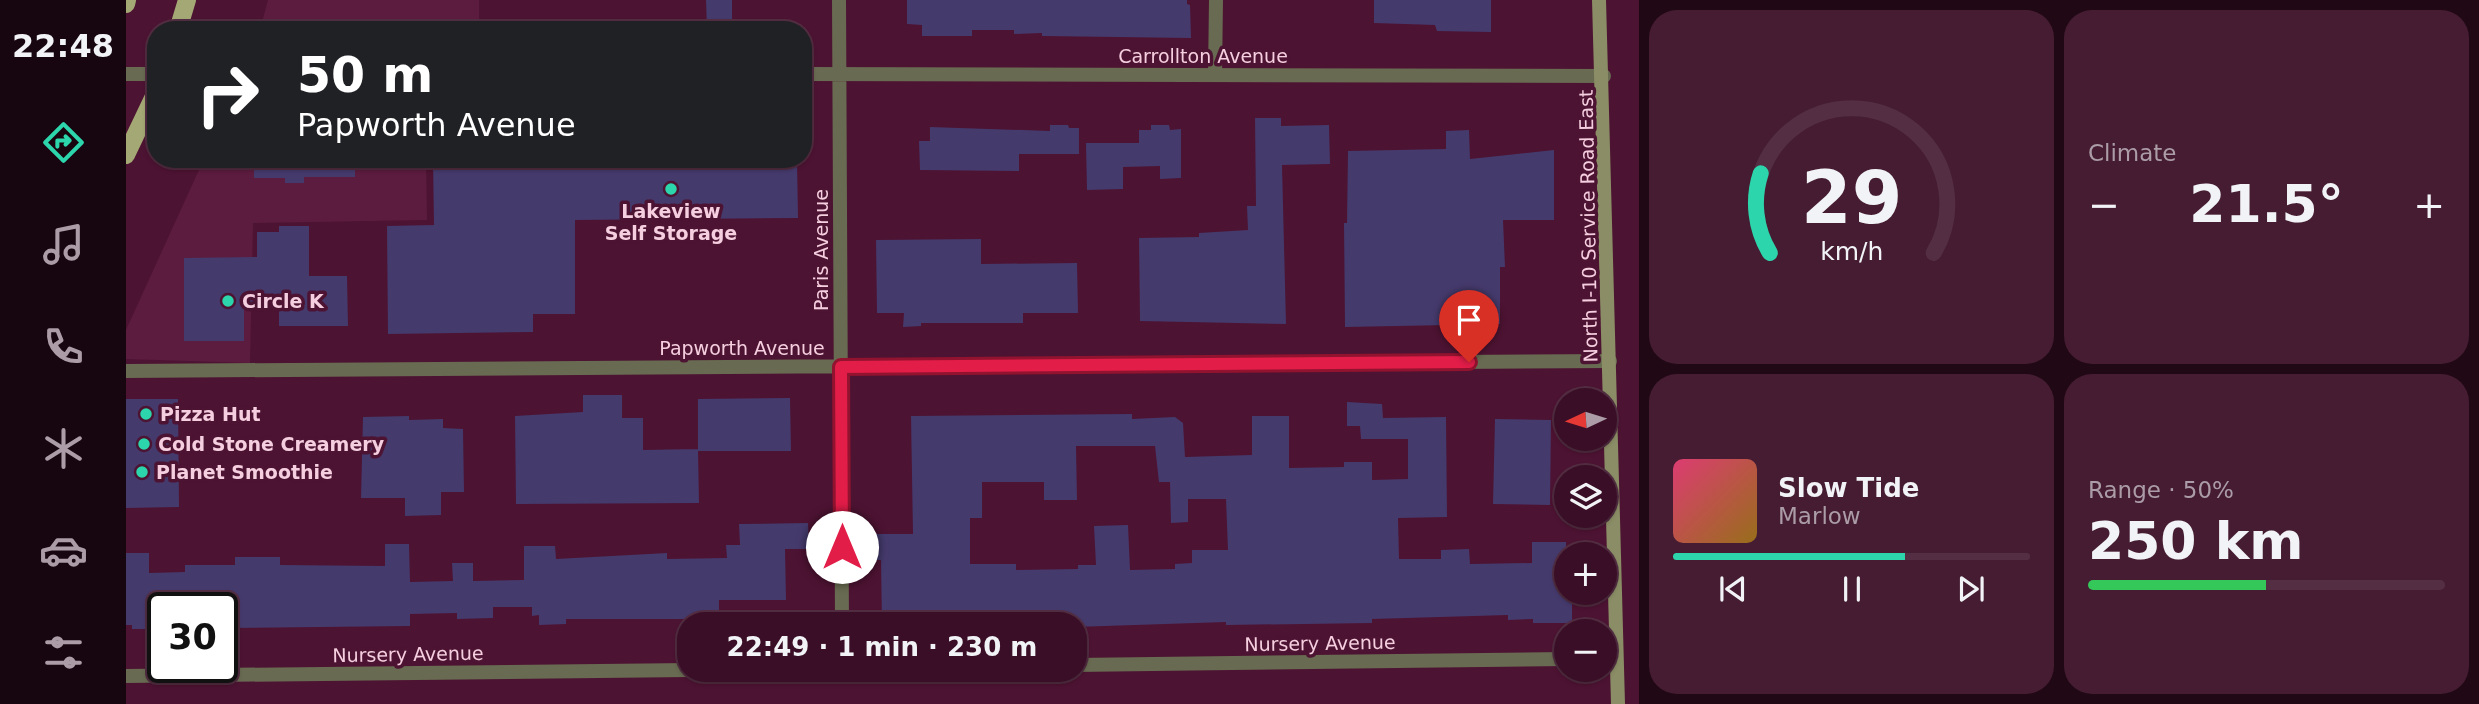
<!DOCTYPE html>
<meta charset="utf-8">
<style>
:root{--surface:#3a0e26;--page:#451c32;--text:#f1f3f6;--muted:#ab9ca7;--line:#542e43;--accent:#2cd5ab}
body{margin:0;font-family:"DejaVu Sans",sans-serif;background:var(--page);color:var(--text);height:100vh;display:flex;flex-direction:column;font-size:26px;white-space:nowrap}
*{box-sizing:border-box;margin:0}
p{font-size:23px;color:var(--muted)}
.icon{flex:none;width:38px;height:38px;fill:none;stroke:currentColor;stroke-width:2;stroke-linecap:round;stroke-linejoin:round}
.map{position:relative;flex:1;overflow:hidden}
.side{display:flex;flex-direction:column;gap:10px;padding:10px;background:#200815;width:840px}
.side>*{flex:none}
.top-card{position:absolute;left:21px;top:21px;width:665px;height:147px;border-radius:28px;box-shadow:0 2px 5px #0004,0 0 0 2px var(--line);background:#202124;color:#fff;overflow:hidden}
.needle{width:46px;rotate:266deg}
.tools{position:absolute;left:1428px;top:388px;display:grid;gap:14px}
.tools a{display:grid;place-items:center;width:63px;height:63px;border-radius:50%;background:var(--surface);box-shadow:0 2px 5px #0004,0 0 0 2px var(--line);font-size:35px}
.speed{position:absolute;left:21px;top:592px;display:flex;gap:14px;font-size:35px;font-weight:700;text-align:center}
.speed>*{display:grid;place-content:center;width:91px;height:91px;border-radius:50%;background:var(--surface);box-shadow:0 2px 5px #0004,0 0 0 2px var(--line);line-height:1}
.speed .limit{border:4px solid #111;border-radius:10px;background:#fff;color:#111}
.pin{position:absolute;display:grid;place-items:center;width:60px;height:60px;color:#fff;margin:-72px -30px;border-radius:50% 50% 50% 0;rotate:-45deg;box-shadow:0 0 7px #0007}
.pin .icon{rotate:45deg}
.me{position:absolute;width:77px;margin:-38px;rotate:0deg;stroke-linejoin:round;filter:drop-shadow(0 0 5px #0008)}
.turn{display:flex;align-items:center;gap:24px;height:147px;padding:0 35px;font-size:32px}
.turn .icon{width:91px;height:91px;stroke-width:2.5}
.turn b{display:block;font-size:49px;line-height:60px}
.big{font-size:52px;font-weight:800;line-height:1.1}
.side .widget{flex:1;display:flex;flex-direction:column;justify-content:center;gap:10px;min-width:0;padding:0 24px;border-radius:28px;background:var(--page)}
.side .dial{align-items:center;gap:0}
.dial svg{height:182px;overflow:visible;fill:none;stroke:var(--line);stroke-width:7;stroke-linecap:round;text-anchor:middle}
.dial text{fill:var(--text);stroke:none}
.song{display:flex;align-items:center;gap:21px}
.cover{width:84px;height:84px;border-radius:10px;background:linear-gradient(135deg,hsl(340 70% 55%),hsl(40 70% 35%))}
.played{height:7px;border-radius:4px;background:linear-gradient(90deg,var(--accent) 65%,var(--line) 65%)}
.keys{display:flex;justify-content:space-around;direction:ltr}
.heat{display:flex;justify-content:space-between;align-items:center;font-size:38px;direction:ltr}
.charge{height:10px;border-radius:5px;background:linear-gradient(90deg,#34c759 50%,var(--line) 0)}
.side .tiles{flex:1;display:grid;gap:10px;grid-template-columns:repeat(2,1fr)}
.trip{position:absolute;left:551px;top:612px;width:410px;height:70px;border-radius:28px;background:var(--surface);box-shadow:0 2px 5px #0004,0 0 0 2px var(--line);font-weight:800;line-height:70px;text-align:center}
main{display:flex;flex:1;min-height:0}
.menu{display:flex;flex-direction:column;width:126px;justify-content:space-around;align-items:center;background:#17060f;color:var(--muted)}
.menu .icon{width:49px;height:49px}
.menu .on{color:var(--accent)}
.menu b{font-size:32px;color:var(--text)}
.map>svg:first-child{display:block}
.built{fill:#5c1c3f}
.building{fill:#453a6c;fill-rule:evenodd}
.lines{fill:none;stroke-linecap:round;stroke-linejoin:round}
.street{stroke:#686a51;stroke-width:14}
.secondary{stroke:#8a8d65;stroke-width:14}
.primary{stroke:#a4a874;stroke-width:18}
.route-casing{stroke:#92132f;stroke-width:18}
.route{stroke:#e11d48;stroke-width:12}
.poi-dot{fill:#2cd5ab;stroke:#4d1332;stroke-width:2.5}
.labels{text-anchor:middle;stroke-width:7;stroke-linejoin:round;paint-order:stroke}
.street-label{font-size:19px;fill:#f5cfdf;stroke:#4d1332}
.poi-label{font-size:19px;font-weight:bold;fill:#f5cfdf;stroke:#4d1332;text-anchor:start}
</style>
<main>
<nav class="menu">
<b>22:48</b>
<svg class="icon on" aria-label="directions" viewBox="0 0 24 24"><path d="M12 3l9 9-9 9-9-9zM9 14v-3h6M13 9l2 2-2 2"/></svg>
<svg class="icon" aria-label="music" viewBox="0 0 24 24"><path d="M9 18V5l10-2v13"/><circle cx="6" cy="18" r="3"/><circle cx="16" cy="16" r="3"/></svg>
<svg class="icon" aria-label="phone" viewBox="0 0 24 24"><path d="M5 4h4l2 5-3 2q2 4 5 5l2-3 5 2v4C11 20 4 13 5 4z"/></svg>
<svg class="icon" aria-label="climate" viewBox="0 0 24 24"><path d="M12 3v18M4 7l16 10M4 17L20 7"/></svg>
<svg class="icon" aria-label="car" viewBox="0 0 24 24"><path d="M5 17H2v-5l4-1 3-4h7l3 4 3 1v5h-3M9 17h6M6 11h13"/><circle cx="7" cy="17" r="2"/><circle cx="17" cy="17" r="2"/></svg>
<svg class="icon" aria-label="filters" viewBox="0 0 24 24"><path d="M4 7h16M4 17h16"/><circle cx="9" cy="7" r="2"/><circle cx="15" cy="17" r="2"/></svg>
</nav>
<div class="map">
<svg width="1513" height="704" viewBox="0 0 1513 704">
<rect width="100%" height="100%" fill="#4d1332"/>
<path class="built" d="M142 0H353V30H134Z
M78 159H300L301 220 127 223 124 363 0 359V330Z"/>
<path class="building" d="M580 0H606V28L581 29Z
M781 0H1061V4L1064 5 1065 38 916 36V33L888 34V30H846V36H796V25L781 24Z
M1248 0H1365V32L1311 31 1309 25 1248 23Z
M1129 118H1155V126L1203 125 1204 164 1156 165 1160 324 1014 321 1013 238 1073 237V233L1122 230 1121 206H1130Z
M924 125H942L943 128H953V154H893V171L794 170 793 141H804V127L924 131Z
M1025 125H1043L1044 130 1055 129V178L1034 179V166L997 167V189L961 190 960 143H1013V130H1025Z
M1343 130 1344 159 1428 150V220H1377L1379 267H1374V324L1219 327 1218 223H1221L1222 151 1320 149V131Z
M128 159H229V177H178V183H159V178H128Z
M307 159H671L672 218 449 220V314H407V332L262 334 261 226 308 225Z
M153 226H183V276H221L222 326H153V308H118V341H58V258L131 257V232H153Z
M855 239V264L951 263 952 313H897V323H795V326L777 327 778 313H751L750 240Z
M457 395H496V418H517V450L572 449 573 503 390 504 389 416 457 412Z
M664 398 665 451H572V399Z
M0 399H52L53 507 0 508Z
M1221 402 1256 404 1257 418 1320 417 1321 517 1272 518 1273 559H1315V550L1343 549 1344 564 1406 563V542H1440V593H1446V623H1407V619L1382 620V615L1246 619V623L1100 625V622L948 627 756 625 755 560H750L749 534H787L785 416 1006 414V419L1049 417 1057 423 1059 457 1126 455V416H1163V468L1218 467V462H1246V480L1282 479V439H1235L1234 426H1221ZM950 446H1029L1033 482H1044L1045 523 1062 522V499H1100L1102 550H1066V563L1049 564V569L1004 570 1002 525 968 526 970 565H952V569L890 570V564H844V518H856V482H918V500H951Z
M283 416V420L317 419V428L337 429 338 492H315V515L279 516V498H235L237 417Z
M1369 419 1425 420 1424 505 1367 504Z
M682 523 683 549H659L660 600H593V619H440V624L413 625V615L406 616V607H367V618L331 619V613L284 614V626L96 628V607H37V629H6V625H0V553H23V573L59 572V565H109V557H154V565L259 566V544H283L284 582 327 581 326 563H347V581L398 580V546H429L430 559 541 553V559L601 558 600 545H614L613 524Z"/>
<g class="lines">
<path class="street" d="M713 0 716 625
M0 74H30
M677 74 1478 76
M1089 75 1090 0
M0 371 1484 361
M948 665 1440 659
M0 676 564 670"/>
<path class="secondary" d="M1473 0 1492 704"/>
<path class="primary" d="M0 4 1 0
M52 30 61 0
M0 155 30 92"/>
</g>
<g class="lines">
<defs>
<path id="route" d="M716 547 715 367 1343 362"/>
</defs>
<use href="#route" class="route-casing"/>
<use href="#route" class="route"/>
</g>
<g class="poi-dot">
<circle cx="545" cy="189" r="7"/>
<circle cx="102" cy="301" r="7"/>
<circle cx="20" cy="414" r="7"/>
<circle cx="18" cy="444" r="7"/>
<circle cx="16" cy="472" r="7"/>
</g>
<g class="labels">
<g class="street-label">
<text x="1077" y="63">Carrollton Avenue</text>
<text transform="translate(1462 226) rotate(-91)" y="7">North I-10 Service Road East</text>
<text transform="translate(695 250) rotate(-90)" y="7">Paris Avenue</text>
<text x="616" y="355">Papworth Avenue</text>
<text transform="translate(1194 643) rotate(-1)" y="7">Nursery Avenue</text>
<text transform="translate(282 654) rotate(-1)" y="7">Nursery Avenue</text>
</g>
<g class="poi-label">
<text x="545" y="218" text-anchor="middle">Lakeview<tspan x="545" dy="22">Self Storage</tspan></text>
<text x="116" y="308">Circle K</text>
<text x="34" y="421">Pizza Hut</text>
<text x="32" y="451">Cold Stone Creamery</text>
<text x="30" y="479">Planet Smoothie</text>
</g>
</g>
</svg>
<div class="tools">
<a><svg class="needle" viewBox="-14 -14 28 28"><path d="M0-13l5 13h-10z" fill="#e53935"/><path d="M0 13l5-13h-10z" fill="#ab9ca7"/></svg></a>
<a><svg class="icon" aria-label="layers" viewBox="0 0 24 24"><path d="M12 4l9 5-9 5-9-5zM3 14l9 5 9-5"/></svg></a>
<a>+</a>
<a>−</a>
</div>
<div class="speed"><div class="limit">30</div></div>
<div class="pin" style="left:1343px;top:362px;background:#d93025"><svg class="icon" aria-label="arrive" viewBox="0 0 24 24"><path d="M6 21V4h12l-3 4 3 4H6"/></svg></div>
<svg class="me" style="left:716px;top:547px" viewBox="-20 -20 40 40"><circle r="19" fill="#fff"/><path d="M0-13L10 11 0 6-10 11z" fill="#e11d48"/></svg>
<div class="trip">22:49 · 1 min · 230 m</div>
<div class="top-card">
<div class="turn"><svg class="icon" aria-label="right" viewBox="0 0 24 24"><path d="M7 20v-9h11M14 6l5 5-5 5"/></svg><div><b>50 m</b>Papworth Avenue</div></div>
</div>
</div>
<section class="side">
<div class="tiles">
<div class="widget dial"><svg viewBox="0 0 100 80">
<path d="M14 69A42 42 0 1 1 86 69"/>
<path d="M14 69A42 42 0 0 1 10 34" stroke="#2cd5ab"/>
<text x="50" y="56" font-size="32" font-weight="700">29</text>
<text x="50" y="72" font-size="11">km/h</text>
</svg></div>
<div class="widget"><p>Climate</p>
<div class="heat"><a>−</a><b class="big">21.5°</b><a>+</a></div>
</div>
<div class="widget">
<div class="song"><i class="cover"></i><div><b>Slow Tide</b><p>Marlow</p></div></div>
<div class="played"></div>
<div class="keys"><svg class="icon" aria-label="previous" viewBox="0 0 24 24"><path d="M18 5L8 12l10 7zM5 5v14"/></svg><svg class="icon" aria-label="pause" viewBox="0 0 24 24"><path d="M8 5v14M16 5v14"/></svg><svg class="icon" aria-label="next" viewBox="0 0 24 24"><path d="M6 5l10 7-10 7zM19 5v14"/></svg></div>
</div>
<div class="widget"><p>Range · 50%</p><b class="big">250 km</b><div class="charge"></div></div>
</div>
</section>
</main>
